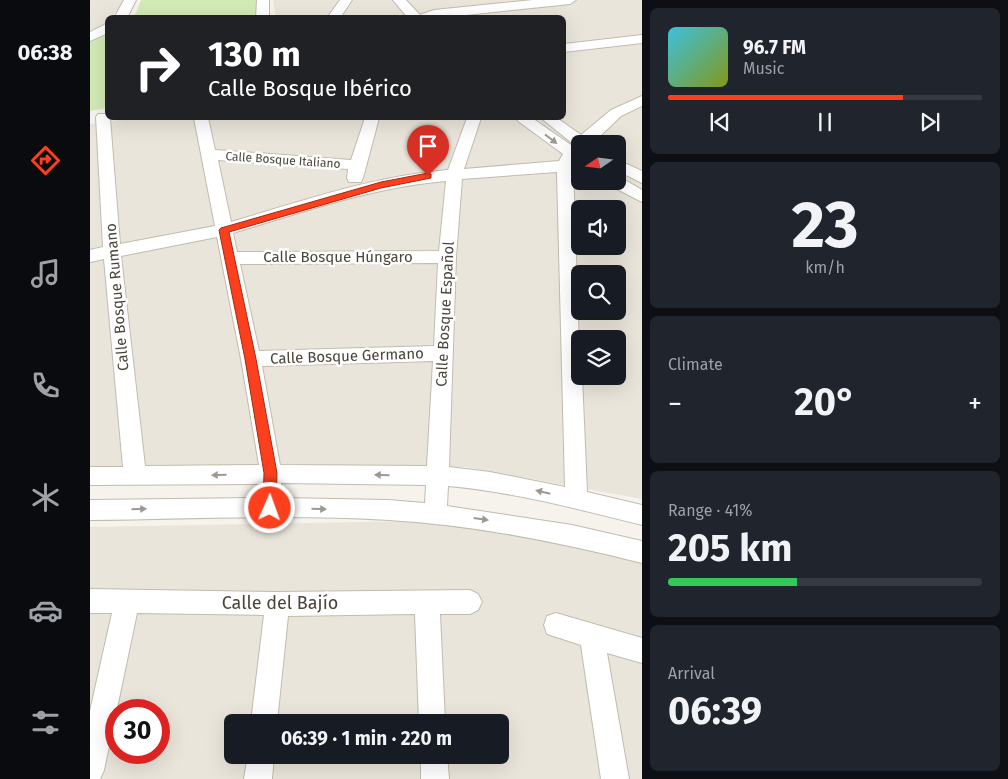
<!DOCTYPE html>
<meta charset="utf-8">
<style>
:root{--surface:#171b24;--page:#20242c;--text:#f1f3f6;--muted:#9ea1a6;--line:#363941;--accent:#fc3f1d}
body{margin:0;font-family:"Fira Sans",sans-serif;background:var(--page);color:var(--text);height:100vh;display:flex;flex-direction:column;font-size:19px;white-space:nowrap}
*{box-sizing:border-box;margin:0}
p{font-size:16px;color:var(--muted)}
.icon{flex:none;width:28px;height:28px;fill:none;stroke:currentColor;stroke-width:2;stroke-linecap:round;stroke-linejoin:round}
.map{position:relative;flex:1;overflow:hidden}
.side{display:flex;flex-direction:column;gap:8px;padding:8px;background:#0d0f14;width:366px}
.side>*{flex:none}
.banner{position:absolute;left:15px;top:15px;width:461px;height:105px;border-radius:8px;box-shadow:0 5px 20px #0002;background:#202124;color:#fff;overflow:hidden}
.needle{width:32px;rotate:256deg}
.tools{position:absolute;left:481px;top:135px;display:grid;gap:10px}
.tools a{display:grid;place-items:center;width:55px;height:55px;border-radius:8px;background:var(--surface);box-shadow:0 5px 20px #0002;font-size:25px}
.speed{position:absolute;left:15px;top:699px;display:flex;gap:10px;font-size:25px;font-weight:700;text-align:center}
.speed>*{display:grid;place-content:center;width:65px;height:65px;border-radius:50%;background:var(--surface);box-shadow:0 5px 20px #0002;line-height:1}
.speed .limit{border:8px solid #d22;background:#fff;color:#111}
.pin{position:absolute;display:grid;place-items:center;width:42px;height:42px;color:#fff;margin:-51px -21px;border-radius:50% 50% 50% 0;rotate:-45deg;box-shadow:0 0 5px #0007}
.pin .icon{rotate:45deg}
.me{position:absolute;width:55px;margin:-28px;rotate:2deg;stroke-linejoin:round;filter:drop-shadow(0 0 4px #0008)}
.turn{display:flex;align-items:center;gap:18px;height:105px;padding:0 20px;font-size:22px}
.turn .icon{width:65px;height:65px;stroke-width:2.5}
.turn b{display:block;font-size:35px;line-height:42px}
.big{font-size:38px;font-weight:700;line-height:1.1}
.side .widget{flex:1;display:flex;flex-direction:column;justify-content:center;gap:8px;min-width:0;padding:0 18px;border-radius:8px;background:var(--page)}
.side .dial{align-items:center;gap:0}
.dial b{font-size:65px;line-height:1}
.song{display:flex;align-items:center;gap:15px}
.cover{width:60px;height:60px;border-radius:8px;background:linear-gradient(135deg,hsl(190 70% 55%),hsl(70 70% 35%))}
.played{height:5px;border-radius:2px;background:linear-gradient(90deg,var(--accent) 75%,var(--line) 75%)}
.keys{display:flex;justify-content:space-around;direction:ltr}
.heat{display:flex;justify-content:space-between;align-items:center;font-size:28px;direction:ltr}
.charge{height:8px;border-radius:4px;background:linear-gradient(90deg,#34c759 41%,var(--line) 0)}
.trip{position:absolute;left:134px;top:714px;width:285px;height:50px;border-radius:8px;background:var(--surface);box-shadow:0 5px 20px #0002;font-weight:700;line-height:50px;text-align:center}
main{display:flex;flex:1;min-height:0}
.tabs{display:flex;flex-direction:column;width:90px;justify-content:space-around;align-items:center;background:#090b0e;color:var(--muted)}
.tabs .icon{width:35px;height:35px}
.tabs .on{color:var(--accent)}
.tabs b{font-size:22px;color:var(--text)}
.map>svg:first-child{display:block}
.residential{fill:#eae5da;fill-rule:evenodd}
.green{fill:#d2eab5}
.lines{fill:none;stroke-linecap:round;stroke-linejoin:round}
.minor-casing{stroke:#c2bbae;stroke-width:2}
.minor{fill:#fff;fill-rule:evenodd}
.oneway{fill:#9c9892}
.route{fill:#fc3f1d;stroke:#a42913}
.labels{text-anchor:middle;stroke-width:5;stroke-linejoin:round;paint-order:stroke}
.far-street-label{font-size:12px;fill:#4b4439;stroke:#fff}
.street-label{font-size:15px;fill:#4b4439;stroke:#fff}
.near-street-label{font-size:18px;fill:#4b4439;stroke:#fff}
</style>
<main>
<nav class="tabs">
<b>06:38</b>
<svg class="icon on" aria-label="directions" viewBox="0 0 24 24"><path d="M12 3l9 9-9 9-9-9zM9 14v-3h6M13 9l2 2-2 2"/></svg>
<svg class="icon" aria-label="music" viewBox="0 0 24 24"><path d="M9 18V5l10-2v13"/><circle cx="6" cy="18" r="3"/><circle cx="16" cy="16" r="3"/></svg>
<svg class="icon" aria-label="phone" viewBox="0 0 24 24"><path d="M5 4h4l2 5-3 2q2 4 5 5l2-3 5 2v4C11 20 4 13 5 4z"/></svg>
<svg class="icon" aria-label="climate" viewBox="0 0 24 24"><path d="M12 3v18M4 7l16 10M4 17L20 7"/></svg>
<svg class="icon" aria-label="car" viewBox="0 0 24 24"><path d="M5 17H2v-5l4-1 3-4h7l3 4 3 1v5h-3M9 17h6M6 11h13"/><circle cx="7" cy="17" r="2"/><circle cx="17" cy="17" r="2"/></svg>
<svg class="icon" aria-label="filters" viewBox="0 0 24 24"><path d="M4 7h16M4 17h16"/><circle cx="9" cy="7" r="2"/><circle cx="15" cy="17" r="2"/></svg>
</nav>
<div class="map">
<svg width="552" height="779" viewBox="0 0 552 779">
<rect width="100%" height="100%" fill="#f6f3ec"/>
<path class="residential" d="M0 0H33V3L21 17 18 18 16 23 0 31Z
M183 0H552V499L376 467 0 466V124L44 118H474V18L186 17ZM490 144H528V181H490ZM490 209H528V246H490ZM490 274H528V311H490ZM490 339H528V376H490Z
M373 520 552 546V779H0V527ZM26 710H69V752H26ZM142 722H410V755H142Z"/>
<path class="green" d="M51 0H168L166 17 41 18 46 13Z
M17 35V108L0 111V42Z"/>
<g class="lines">
<defs>
<path id="minor" d="M34 0H46L37 18H24Z
M167 0H179V18H166Z
M250 0H262L250 18H237Z
M303 0H316L330 15 344 10 443 0H486L480 4 348 18H318Z
M18 23V33L0 41V32Z
M552 35V43L474 52V44Z
M552 96V106L531 116 502 144H490V164L485 163 483 166 490 376H492L497 492 552 505V525C488 509 424 492 358 486L357 506 482 525 552 541V563C469 542 384 525 299 520 199 514 99 519 0 520V500L169 498 170 484 0 485V467H33L14 259 0 262V250L13 247 6 117 8 114H18V118H20L30 244 125 226 104 118H118L125 150 261 160 275 118H289L273 178 271 182H259L257 178 258 169 128 160 141 222C212 201 284 176 358 170L377 118H391L374 169 469 161 473 154 428 121 426 118H442L481 145 482 143 451 118H467L491 135 521 110ZM467 172 475 487 400 472 359 467 366 257 372 179ZM356 181 349 251 147 252 143 233C213 212 283 187 356 181ZM127 237 151 359 169 465 55 466 31 256ZM348 263 344 346 169 351 150 264ZM343 361 337 466 190 465 172 366ZM191 483 336 485 335 503 298 500 191 498Z
M528 160 552 171V183L528 171Z
M528 176 552 190V202L519 185 517 181H528Z
M0 589 187 592 380 590 388 594 392 602 388 610 380 614H350L355 722H329L325 614 198 616 187 722H161L174 615 47 613 14 770 10 779H0V711L22 613H0Z
M466 613 552 638V663L517 653 539 779H511L491 645 457 634 454 625 457 616Z
M158 755H184L182 779H154Z
M331 755H357L359 779H331Z"/>
</defs>
<use href="#minor" class="minor-casing"/>
<use href="#minor" class="minor"/>
</g>
<defs><path id="oneway-solid" d="M-6-.8H1V-3.2L6.5 0L1 3.2V.8H-6Z" transform="scale(1.25)"/></defs>
<g class="oneway">
<use href="#oneway-solid" transform="translate(461 139) rotate(37)"/>
<use href="#oneway-solid" transform="translate(129 475) rotate(178)"/>
<use href="#oneway-solid" transform="translate(292 475) rotate(-179)"/>
<use href="#oneway-solid" transform="translate(453 492) rotate(-167)"/>
<use href="#oneway-solid" transform="translate(49 509) rotate(-1)"/>
<use href="#oneway-solid" transform="translate(229 509) rotate(1)"/>
<use href="#oneway-solid" transform="translate(391 519) rotate(8)"/>
</g>
<path class="route" d="M338 173 341 174V178L291 188 139 232 166 359 187 473 186 508 184 512H175L173 508 174 473 155 359 129 230 131 228 291 182Z"/>
<g class="labels">
<g class="far-street-label">
<text transform="translate(193 160) rotate(4)" y="4">Calle Bosque Italiano</text>
</g>
<g class="street-label">
<text x="248" y="262">Calle Bosque Húngaro</text>
<text transform="translate(27 297) rotate(-95)" y="5">Calle Bosque Rumano</text>
<text transform="translate(355 314) rotate(-87)" y="5">Calle Bosque Español</text>
<text transform="translate(257 356) rotate(-2)" y="5">Calle Bosque Germano</text>
</g>
<g class="near-street-label">
<text x="190" y="609">Calle del Bajío</text>
</g>
</g>
</svg>
<div class="tools">
<a><svg class="needle" viewBox="-14 -14 28 28"><path d="M0-13l5 13h-10z" fill="#e53935"/><path d="M0 13l5-13h-10z" fill="#9ea1a6"/></svg></a>
<a><svg class="icon" aria-label="sound" viewBox="0 0 24 24"><path d="M4 9h4l5-4v14l-5-4H4zM17 9q2 3 0 6"/></svg></a>
<a><svg class="icon" aria-label="search" viewBox="0 0 24 24"><circle cx="10" cy="10" r="6"/><path d="M15 15l6 6"/></svg></a>
<a><svg class="icon" aria-label="layers" viewBox="0 0 24 24"><path d="M12 4l9 5-9 5-9-5zM3 14l9 5 9-5"/></svg></a>
</div>
<div class="speed"><div class="limit">30</div></div>
<div class="pin" style="left:338px;top:176px;background:#d93025"><svg class="icon" aria-label="arrive" viewBox="0 0 24 24"><path d="M6 21V4h12l-3 4 3 4H6"/></svg></div>
<svg class="me" style="left:180px;top:508px" viewBox="-20 -20 40 40"><circle r="17" fill="#fc3f1d" stroke="#fff" stroke-width="3"/><path d="M0-11L8 9 0 5-8 9z" fill="#fff"/></svg>
<div class="trip">06:39 · 1 min · 220 m</div>
<div class="banner">
<div class="turn"><svg class="icon" aria-label="right" viewBox="0 0 24 24"><path d="M7 20v-9h11M14 6l5 5-5 5"/></svg><div><b>130 m</b>Calle Bosque Ibérico</div></div>
</div>
</div>
<section class="side">
<div class="widget">
<div class="song"><i class="cover"></i><div><b>96.7 FM</b><p>Music</p></div></div>
<div class="played"></div>
<div class="keys"><svg class="icon" aria-label="previous" viewBox="0 0 24 24"><path d="M18 5L8 12l10 7zM5 5v14"/></svg><svg class="icon" aria-label="pause" viewBox="0 0 24 24"><path d="M8 5v14M16 5v14"/></svg><svg class="icon" aria-label="next" viewBox="0 0 24 24"><path d="M6 5l10 7-10 7zM19 5v14"/></svg></div>
</div>
<div class="widget dial"><b>23</b><p>km/h</p></div>
<div class="widget"><p>Climate</p>
<div class="heat"><a>−</a><b class="big">20°</b><a>+</a></div>
</div>
<div class="widget"><p>Range · 41%</p><b class="big">205 km</b><div class="charge"></div></div>
<div class="widget"><p>Arrival</p><b class="big">06:39</b></div>
</section>
</main>
